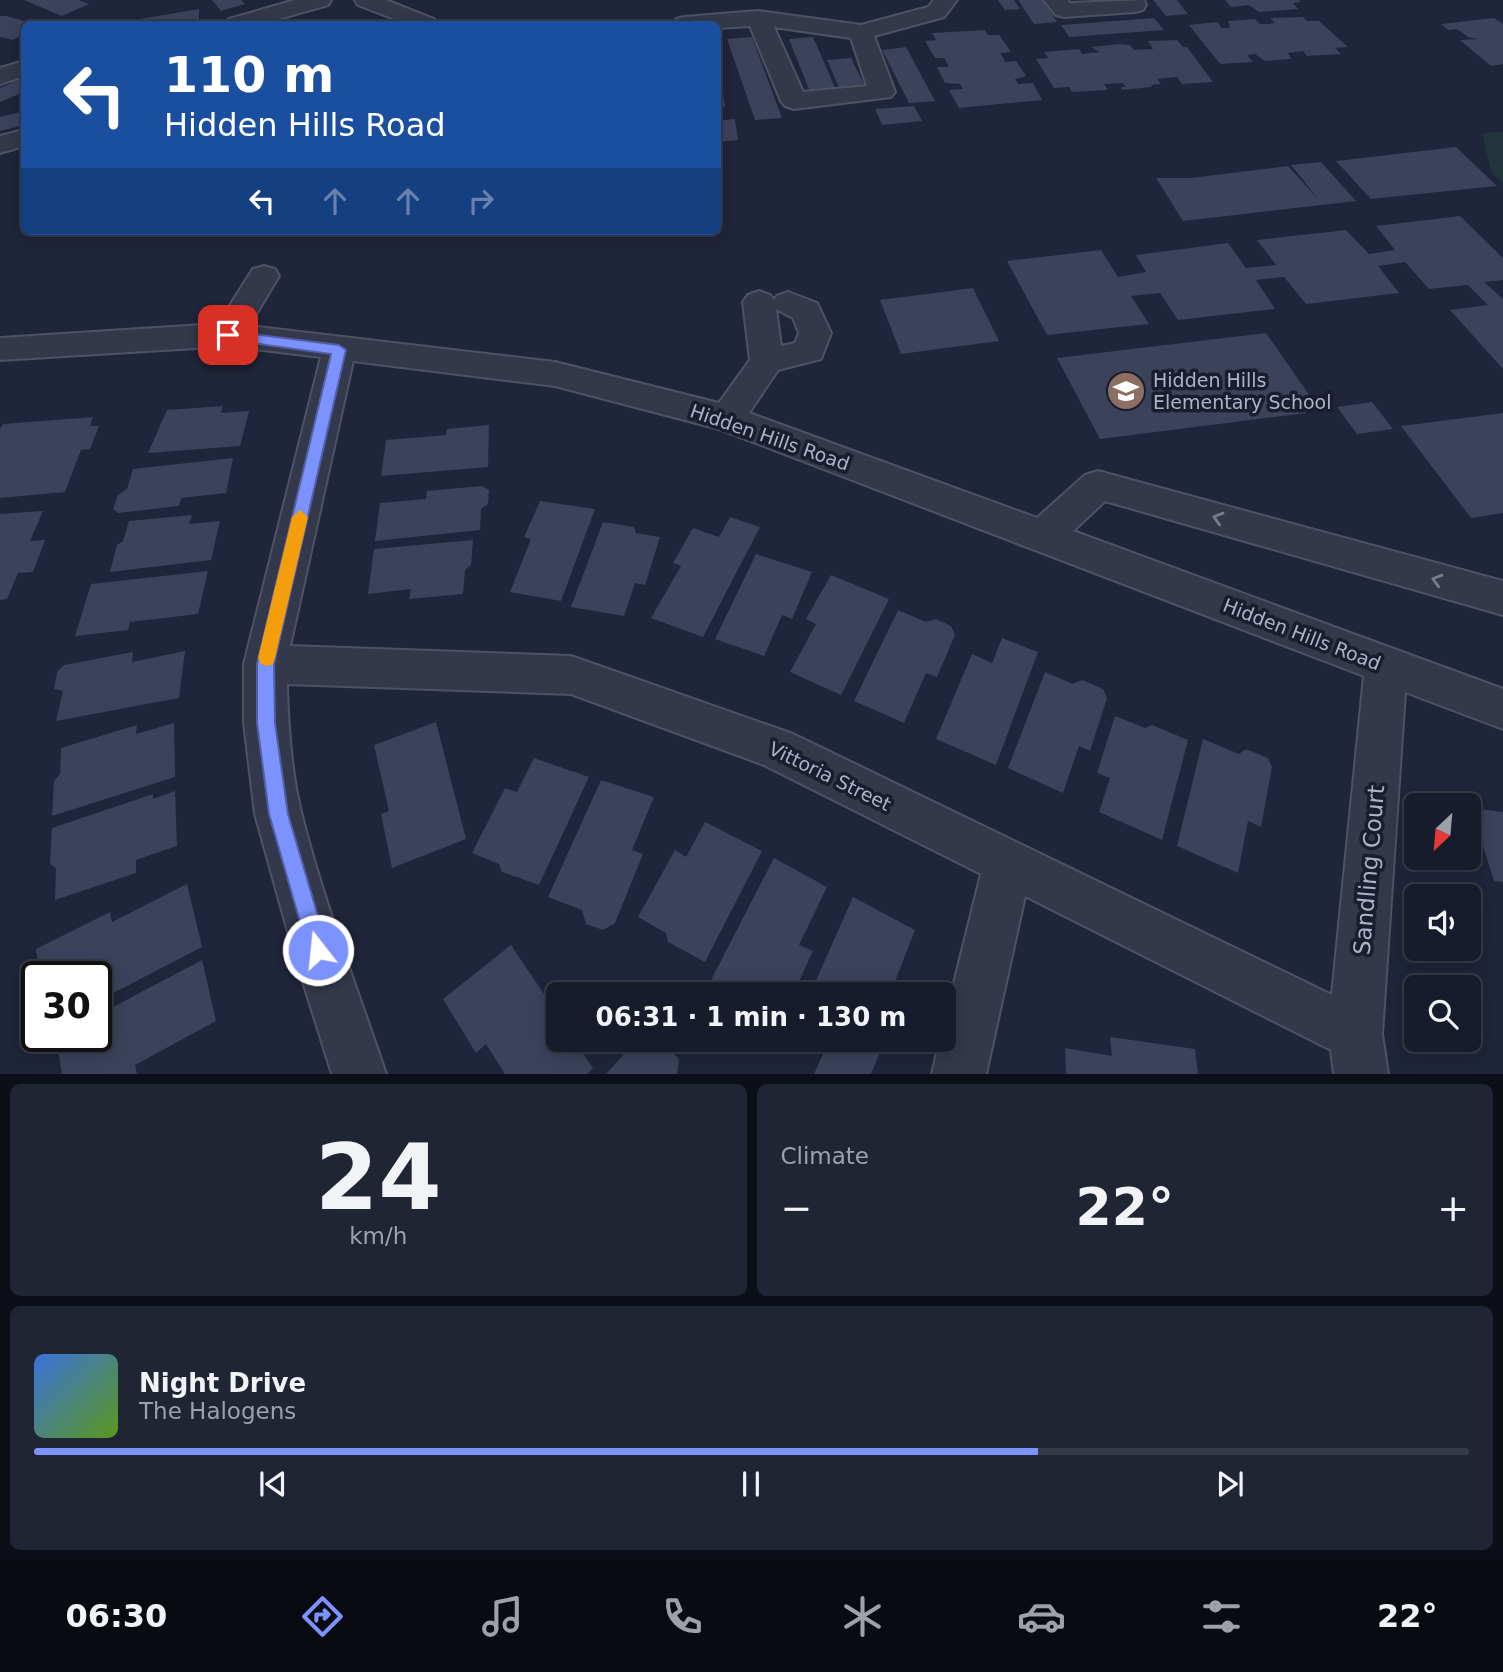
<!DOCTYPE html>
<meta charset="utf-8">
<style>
:root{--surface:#171c2c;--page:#202534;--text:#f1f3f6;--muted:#9ea1a9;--line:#363a48;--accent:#7b92ff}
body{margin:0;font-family:"DejaVu Sans",sans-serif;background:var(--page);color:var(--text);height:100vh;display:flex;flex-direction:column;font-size:26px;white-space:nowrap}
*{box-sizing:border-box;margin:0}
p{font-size:23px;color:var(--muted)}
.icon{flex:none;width:38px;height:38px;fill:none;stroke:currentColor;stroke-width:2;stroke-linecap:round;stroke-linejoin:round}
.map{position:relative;height:1074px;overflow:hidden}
.drawer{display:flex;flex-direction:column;gap:10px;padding:10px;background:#0d0f18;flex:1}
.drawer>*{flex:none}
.hud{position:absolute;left:21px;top:21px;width:700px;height:214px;border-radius:10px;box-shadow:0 4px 18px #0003,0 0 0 2px var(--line);background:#1a4fa0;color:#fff;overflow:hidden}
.needle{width:46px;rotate:206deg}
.fabs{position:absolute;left:1404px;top:793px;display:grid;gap:14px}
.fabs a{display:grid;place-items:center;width:77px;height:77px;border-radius:10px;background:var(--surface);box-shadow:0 4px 18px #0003,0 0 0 2px var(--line);font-size:35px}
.speed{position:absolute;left:21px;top:961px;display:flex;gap:14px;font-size:35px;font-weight:700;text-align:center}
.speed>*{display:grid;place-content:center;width:91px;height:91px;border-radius:50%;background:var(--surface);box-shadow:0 4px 18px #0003,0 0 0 2px var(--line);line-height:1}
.speed .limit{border:4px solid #111;border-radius:10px;background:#fff;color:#111}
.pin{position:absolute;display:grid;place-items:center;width:60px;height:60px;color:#fff;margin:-30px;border-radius:14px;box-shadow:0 4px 10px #0006}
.me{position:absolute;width:77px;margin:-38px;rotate:344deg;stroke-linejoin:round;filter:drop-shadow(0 0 5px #0008)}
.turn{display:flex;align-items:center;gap:24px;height:147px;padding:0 28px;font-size:32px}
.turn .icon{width:91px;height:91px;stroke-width:2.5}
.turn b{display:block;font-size:49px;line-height:60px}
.lanes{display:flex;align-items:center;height:66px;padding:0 28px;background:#0003;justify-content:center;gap:35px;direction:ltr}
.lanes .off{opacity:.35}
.big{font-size:52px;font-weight:700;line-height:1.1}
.drawer .card{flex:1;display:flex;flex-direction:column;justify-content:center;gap:10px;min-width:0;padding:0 24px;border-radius:10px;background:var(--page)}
.drawer .dial{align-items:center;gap:0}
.dial b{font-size:91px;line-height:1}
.song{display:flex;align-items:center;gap:21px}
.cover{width:84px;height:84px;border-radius:10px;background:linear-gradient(135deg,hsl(220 70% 55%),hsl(90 70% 35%))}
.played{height:7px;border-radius:4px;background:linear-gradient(90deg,var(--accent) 70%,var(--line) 70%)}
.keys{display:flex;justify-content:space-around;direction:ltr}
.heat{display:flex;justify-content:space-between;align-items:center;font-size:38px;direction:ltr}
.drawer .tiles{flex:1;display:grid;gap:10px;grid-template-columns:1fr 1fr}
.card:last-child{grid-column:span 2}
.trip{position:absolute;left:546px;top:982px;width:410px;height:70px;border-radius:10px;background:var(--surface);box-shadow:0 4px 18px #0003,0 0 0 2px var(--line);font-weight:700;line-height:70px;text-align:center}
.tab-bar{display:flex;height:112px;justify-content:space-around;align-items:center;background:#090b12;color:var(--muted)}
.tab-bar .icon{width:49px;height:49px}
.tab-bar .current{color:var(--accent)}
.tab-bar b{font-size:32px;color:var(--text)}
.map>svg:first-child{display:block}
.green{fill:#21333b}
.building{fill:#3b425a}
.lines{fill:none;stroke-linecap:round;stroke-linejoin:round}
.minor-casing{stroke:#4e5265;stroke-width:4}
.minor{fill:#33384a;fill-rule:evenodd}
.oneway{stroke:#777b8f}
.route{fill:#7b92ff;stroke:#505fa6;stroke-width:2}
.slow{fill:#f59e0b}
.labels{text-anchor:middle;stroke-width:7;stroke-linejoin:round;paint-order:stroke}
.poi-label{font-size:19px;fill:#aeb2c7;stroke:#191d2f;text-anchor:start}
.street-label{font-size:19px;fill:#aeb2c7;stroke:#191d2f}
.near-street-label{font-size:23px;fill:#aeb2c7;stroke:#191d2f}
</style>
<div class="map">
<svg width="1503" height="1074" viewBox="0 0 1503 1074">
<rect width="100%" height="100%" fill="#1f253a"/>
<path class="green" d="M1503 131V183L1492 174 1482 134Z"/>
<path class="building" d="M24 0H78L89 4 62 16Z
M212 0H241L245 4 221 11Z
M998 0H1014L1020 9 1005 10Z
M1018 0H1043L1057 22 1034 24Z
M1153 0H1177L1188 14 1166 16Z
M1225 0H1299L1301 2 1293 3 1298 9 1259 12 1249 5 1231 7Z
M199 9V20L172 24H109Z
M0 16H6L36 24H24L22 33 24 34 13 40 0 37Z
M1303 17 1307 21H1319L1348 47 1335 48 1341 54 1307 56 1303 51 1288 53 1291 59 1265 61 1255 54 1247 55 1253 62 1220 64 1189 25 1217 22 1222 28H1230L1228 21 1255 19 1260 24H1269L1275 23 1270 18Z
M1154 18 1164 30 1069 37 1061 25Z
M1494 18 1503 24V64L1491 66 1460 40 1477 39 1468 37 1457 29 1448 30 1441 24Z
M985 30 988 35H999L1011 52 1000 53 1004 59 1005 62 1016 61 1026 76 1015 79 1018 84 1033 83 1042 100 959 108 949 90 963 89 960 84 945 83 937 67H949L944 58H935L925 41 936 40 932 33Z
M752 37 782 118 755 120 727 39Z
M813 37 836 90 810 92 789 39Z
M1177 40 1183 47H1187L1213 82 1182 84 1177 77 1157 79 1161 84 1151 85 1152 87 1122 90 1121 87H1126L1123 83 1104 84 1108 90 1072 92 1069 87 1054 88 1036 59 1048 58 1044 52 1079 49 1082 54 1100 52 1091 47 1119 44 1130 45 1134 50 1153 49 1148 41Z
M906 47 935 101 909 103 882 50Z
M851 58 864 84 839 87 827 60Z
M24 77V92L0 102V88Z
M718 86H722L725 107 718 108Z
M914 106 922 121 882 125 875 109Z
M24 111V125L0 131V117Z
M735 119 738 140 718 142V121Z
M1456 147 1497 186 1371 199 1336 161Z
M1321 162 1356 201 1183 221 1156 178H1191L1288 166 1319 200 1291 165Z
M1460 216 1503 258V280L1484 282 1503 299V369L1450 310 1488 305 1468 285 1429 289 1405 262 1378 266 1399 293 1306 304 1284 277 1256 280 1275 309 1178 320 1160 293 1131 296 1149 324 1047 335 1007 261 1101 250 1118 277 1146 272 1136 255 1228 243 1246 268 1276 265 1257 240 1346 230 1369 254 1395 250 1376 226Z
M973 288 999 341 901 354 880 300Z
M1266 333 1310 396 1297 398 1306 413 1100 439 1057 358Z
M1372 402 1393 429 1357 434 1337 407Z
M223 406 221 413 249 411 240 446 148 453 167 410Z
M1503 413V513L1471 518 1401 426Z
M93 417 90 426H99L90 449 81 450 65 492 0 498V429L3 424Z
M489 425 488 467 381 476 386 440 446 435 447 429Z
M233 458 226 493 181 498 179 506 118 513 113 509 118 495 127 489 133 469Z
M482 486 489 490 488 504 481 509 480 530 375 541 380 503 426 499 427 491Z
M540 501 595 509 561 601 510 592 531 539 524 537Z
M43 511 30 541 45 540 33 572 18 573 7 599 0 600V514Z
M192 515 189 524 220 521 211 560 110 572 117 545 123 541 129 521Z
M730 517 760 527 703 637 651 618 681 566 673 563 693 528 719 537Z
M603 522 634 527 636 533 660 537 645 585 635 583 624 616 571 607Z
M473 540 471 565 465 570 463 594 409 599 411 589 368 594 374 549Z
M756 554 812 572 792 619 782 615 764 656 715 639Z
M208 571 198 614 130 622 128 630 75 636 91 584Z
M831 575 889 599 841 695 790 672 816 624 806 619Z
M898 610 926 622 936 619 951 626 955 635 937 677 926 673 904 723 854 701Z
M1002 638 1038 652 996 765 936 739 972 654 992 663Z
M185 651 179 698 56 721 63 691 54 689 57 672 64 665 133 652 132 662Z
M1045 672 1073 684 1082 680 1103 689 1107 698 1090 751 1079 746 1063 793 1008 768Z
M1115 716 1145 728 1152 725 1188 740 1162 840 1099 812 1110 778 1097 773Z
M436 722 466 839 392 868 381 814 389 811 374 745Z
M174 723 175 777 52 816 54 781 60 774 61 748 137 725 136 734Z
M1203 739 1239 754 1246 749 1268 758 1272 767 1261 827 1248 821 1238 873 1177 846Z
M534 758 589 777 539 885 502 872 499 864 472 853 505 788 517 792Z
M601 780 654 797 632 850 643 854 615 923 603 930 586 924 582 910 548 897Z
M175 791 177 846 136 860V873L55 900 56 868 50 864 52 828 153 794V799Z
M1471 808 1503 812V882L1494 881Z
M705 822 762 851 705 962 668 942 666 933 638 917 675 850 686 857Z
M774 858 827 887 799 945 813 951 793 994H736L711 980Z
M187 884 202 947 96 1002V976H40L36 949 110 912 112 922Z
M853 897 915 930 890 994H810Z
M511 945 558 1015V1040H574L593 1068 587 1074H505L486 1044 476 1053 443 999Z
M202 960 216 1021 135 1065 137 1074H62L56 1037 96 1036V1016Z
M1110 1037 1195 1049 1198 1074H1066L1065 1048 1112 1056Z
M637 1040H661L679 1059 677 1074H606Z
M802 1040H885L871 1074H814L824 1052Z"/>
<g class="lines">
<defs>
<path id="minor" d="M295 0H331L328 5 261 24H225L229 19Z
M355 0H386L434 19 438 24H407L358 5Z
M934 0H957L944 17 874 36 895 92 891 97 794 109 785 106 781 101 750 26 718 28V24H672L676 19 684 17 758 11 861 25 928 7ZM774 27 851 38 867 86 803 92Z
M1044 0H1068L1070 3 1144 0 1146 5 1143 10 1135 12 1064 17 1056 15Z
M24 61V76L0 84V68Z
M24 130V146L0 153V136Z
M264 266 275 269 279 276 249 326 555 362 719 403 750 360 743 302 748 295 759 291 770 295 774 300 777 296 788 292 817 303 831 333 821 359 778 370 749 413 1037 518 1085 475 1098 471 1503 581V615L1105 501 1073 531 1503 689V729L1405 692 1382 1034 1388 1074H1334L1331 1050 1025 896 986 1074H932L940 1040H943V1028L981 874 764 765 571 694 287 684C288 727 291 773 302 816 324 903 357 988 386 1074H332L293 950 255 814 244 723V664L321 357 228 346 0 360V338L218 324 253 269ZM776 309 793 318 799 333 795 343 781 346ZM353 361 555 386 719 429 1364 676 1332 995 793 734 571 656 290 646Z"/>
</defs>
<use href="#minor" class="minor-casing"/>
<use href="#minor" class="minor"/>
</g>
<defs><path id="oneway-chevron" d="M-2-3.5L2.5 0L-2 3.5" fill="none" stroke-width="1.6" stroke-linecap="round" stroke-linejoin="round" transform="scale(1.75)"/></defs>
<g class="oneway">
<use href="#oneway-chevron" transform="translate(1218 518) rotate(-164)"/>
<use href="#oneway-chevron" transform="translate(1437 580) rotate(-164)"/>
</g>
<path class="route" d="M228 331 339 345 346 350 274 664 275 723 288 814 328 950 325 958 318 961 311 958 308 950 269 814 257 723V664L331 354 223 339 221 335Z"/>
<path class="slow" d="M300 510 308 517 275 658 273 664 267 666 261 664 258 658 292 517Z"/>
<defs>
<symbol id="school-disc" viewBox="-11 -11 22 22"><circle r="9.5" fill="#8d6e63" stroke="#191d2f"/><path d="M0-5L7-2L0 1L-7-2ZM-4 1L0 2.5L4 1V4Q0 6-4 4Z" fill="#fff"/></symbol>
</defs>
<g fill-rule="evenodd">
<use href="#school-disc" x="1104" y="369" width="44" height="44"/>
</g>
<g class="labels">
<g class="poi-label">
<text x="1153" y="387">Hidden Hills<tspan x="1153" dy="22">Elementary School</tspan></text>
</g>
<g class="street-label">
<text transform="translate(770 437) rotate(19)" y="7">Hidden Hills Road</text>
<text transform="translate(1302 634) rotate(21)" y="7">Hidden Hills Road</text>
<text transform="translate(830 776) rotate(26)" y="7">Vittoria Street</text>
</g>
<g class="near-street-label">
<text transform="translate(1369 870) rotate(-85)" y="8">Sandling Court</text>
</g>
</g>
</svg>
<div class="fabs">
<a><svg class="needle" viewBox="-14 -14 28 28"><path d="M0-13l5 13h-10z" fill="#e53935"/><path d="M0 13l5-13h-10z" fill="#9ea1a9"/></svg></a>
<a><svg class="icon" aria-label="sound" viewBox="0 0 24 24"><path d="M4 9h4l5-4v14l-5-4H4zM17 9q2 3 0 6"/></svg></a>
<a><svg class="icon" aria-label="search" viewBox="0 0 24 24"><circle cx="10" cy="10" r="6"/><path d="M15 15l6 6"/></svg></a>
</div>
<div class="speed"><div class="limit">30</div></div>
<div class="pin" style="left:228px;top:335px;background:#d93025"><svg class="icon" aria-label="arrive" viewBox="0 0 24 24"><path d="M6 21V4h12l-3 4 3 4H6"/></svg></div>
<svg class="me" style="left:318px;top:950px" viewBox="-20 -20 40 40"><circle r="17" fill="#7b92ff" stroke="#fff" stroke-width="3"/><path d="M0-11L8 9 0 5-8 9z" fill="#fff"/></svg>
<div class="trip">06:31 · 1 min · 130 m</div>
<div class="hud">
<div class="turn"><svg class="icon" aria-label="left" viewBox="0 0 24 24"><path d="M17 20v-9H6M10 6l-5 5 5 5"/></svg><div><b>110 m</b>Hidden Hills Road</div></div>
<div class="lanes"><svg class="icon" aria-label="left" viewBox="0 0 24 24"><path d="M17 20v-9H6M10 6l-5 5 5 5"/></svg><svg class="icon off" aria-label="ahead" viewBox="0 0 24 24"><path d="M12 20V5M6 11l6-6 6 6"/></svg><svg class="icon off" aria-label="ahead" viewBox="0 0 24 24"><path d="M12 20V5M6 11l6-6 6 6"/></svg><svg class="icon off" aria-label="right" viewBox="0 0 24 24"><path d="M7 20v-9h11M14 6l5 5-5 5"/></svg></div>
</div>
</div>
<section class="drawer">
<div class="tiles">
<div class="card dial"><b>24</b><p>km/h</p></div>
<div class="card"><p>Climate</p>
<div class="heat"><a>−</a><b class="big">22°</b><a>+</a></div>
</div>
<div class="card">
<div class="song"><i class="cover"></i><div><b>Night Drive</b><p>The Halogens</p></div></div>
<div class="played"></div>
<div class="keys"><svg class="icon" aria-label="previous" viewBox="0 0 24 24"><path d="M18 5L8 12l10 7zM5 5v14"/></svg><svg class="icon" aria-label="pause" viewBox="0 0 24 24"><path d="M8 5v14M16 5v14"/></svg><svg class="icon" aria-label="next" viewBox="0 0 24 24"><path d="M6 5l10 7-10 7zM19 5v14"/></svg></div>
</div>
</div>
</section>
<nav class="tab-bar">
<b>06:30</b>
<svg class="icon current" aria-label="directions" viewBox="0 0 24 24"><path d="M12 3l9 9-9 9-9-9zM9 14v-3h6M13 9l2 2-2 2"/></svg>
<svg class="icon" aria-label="music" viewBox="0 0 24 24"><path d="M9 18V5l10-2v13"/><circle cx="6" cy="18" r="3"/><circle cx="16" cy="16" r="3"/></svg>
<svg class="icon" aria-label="phone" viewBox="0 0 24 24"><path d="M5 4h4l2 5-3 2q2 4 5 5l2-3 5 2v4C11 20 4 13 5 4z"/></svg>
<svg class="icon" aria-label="climate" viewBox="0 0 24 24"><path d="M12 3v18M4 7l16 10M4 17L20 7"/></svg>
<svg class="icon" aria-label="car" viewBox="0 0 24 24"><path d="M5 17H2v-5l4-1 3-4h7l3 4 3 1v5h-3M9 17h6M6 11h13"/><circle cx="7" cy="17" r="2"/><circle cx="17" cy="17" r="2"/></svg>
<svg class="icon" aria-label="filters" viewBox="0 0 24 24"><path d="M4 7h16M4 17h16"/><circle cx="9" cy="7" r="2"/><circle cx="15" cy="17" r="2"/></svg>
<b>22°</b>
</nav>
